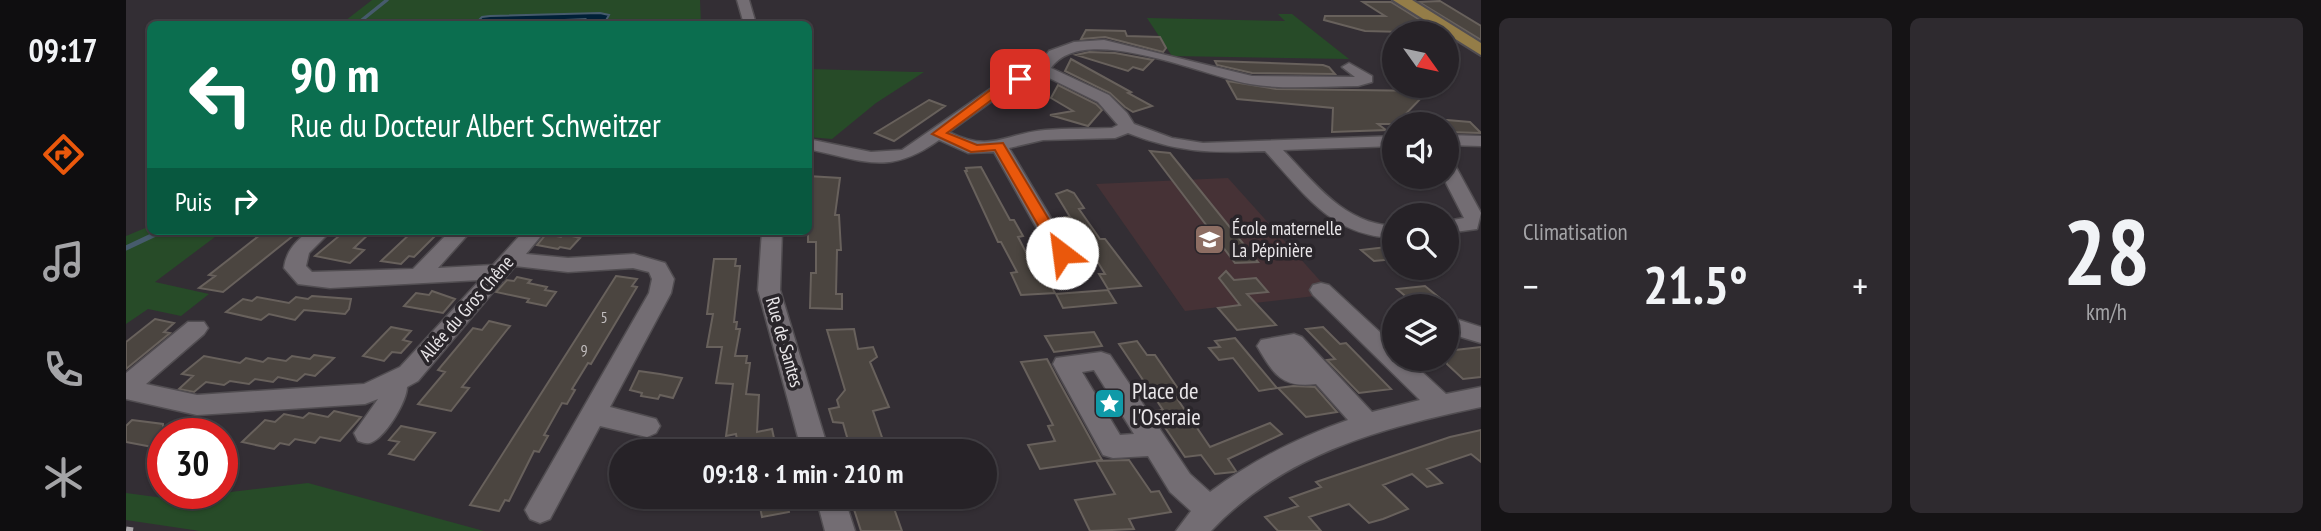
<!DOCTYPE html>
<html lang="fr">
<meta charset="utf-8">
<style>
:root{--surface:#262227;--page:#2e2a2f;--text:#f1f3f6;--muted:#a4a4a7;--line:#423f44;--accent:#ea580c}
body{margin:0;font-family:"PT Sans Narrow",sans-serif;background:var(--page);color:var(--text);height:100vh;display:flex;flex-direction:column;font-size:26px;white-space:nowrap}
*{box-sizing:border-box;margin:0}
p{font-size:23px;color:var(--muted)}
.icon{flex:none;width:38px;height:38px;fill:none;stroke:currentColor;stroke-width:2;stroke-linecap:round;stroke-linejoin:round}
.map{position:relative;flex:1;overflow:hidden}
.side{display:flex;flex-direction:column;gap:18px;padding:18px;background:#151315;width:840px}
.side>*{flex:none}
.banner{position:absolute;left:21px;top:21px;width:665px;height:214px;border-radius:10px;box-shadow:0 2px 5px #0004,0 0 0 2px var(--line);background:#0b6e4f;color:#fff;overflow:hidden}
.needle{width:46px;rotate:123deg}
.buttons{position:absolute;left:1256px;top:21px;display:grid;gap:14px}
.buttons a{display:grid;place-items:center;width:77px;height:77px;border-radius:50%;background:var(--surface);box-shadow:0 2px 5px #0004,0 0 0 2px var(--line);font-size:35px}
.speed{position:absolute;left:21px;top:418px;display:flex;gap:14px;font-size:35px;font-weight:700;text-align:center}
.speed>*{display:grid;place-content:center;width:91px;height:91px;border-radius:50%;background:var(--surface);box-shadow:0 2px 5px #0004,0 0 0 2px var(--line);line-height:1}
.speed .limit{border:10px solid #d22;background:#fff;color:#111}
.pin{position:absolute;display:grid;place-items:center;width:60px;height:60px;color:#fff;margin:-30px;border-radius:14px;box-shadow:0 4px 10px #0006}
.me{position:absolute;width:77px;margin:-38px;rotate:330deg;stroke-linejoin:round;filter:drop-shadow(0 0 5px #0008)}
.turn{display:flex;align-items:center;gap:24px;height:147px;padding:0 28px;font-size:32px}
.turn .icon{width:91px;height:91px;stroke-width:2.5}
.turn b{display:block;font-size:49px;line-height:60px}
.then{display:flex;align-items:center;height:66px;padding:0 28px;background:#0003;gap:14px;font-size:26px}
.big{font-size:52px;font-weight:700;line-height:1.1}
.side .tile{flex:1;display:flex;flex-direction:column;justify-content:center;gap:10px;min-width:0;padding:0 24px;border-radius:10px;background:var(--page)}
.side .dial{align-items:center;gap:0}
.dial b{font-size:91px;line-height:1}
.heat{display:flex;justify-content:space-between;align-items:center;font-size:38px;direction:ltr}
.side .tiles{flex:1;display:grid;gap:18px;grid-template-columns:repeat(2,1fr)}
.trip{position:absolute;left:483px;top:439px;width:388px;height:70px;border-radius:35px;background:var(--surface);box-shadow:0 2px 5px #0004,0 0 0 2px var(--line);font-weight:700;line-height:70px;text-align:center}
main{display:flex;flex:1;min-height:0}
.menu{display:flex;flex-direction:column;width:126px;justify-content:space-around;align-items:center;background:#0f0e10;color:var(--muted)}
.menu .icon{width:49px;height:49px}
.menu .on{color:var(--accent)}
.menu b{font-size:32px;color:var(--text)}
.map>svg:first-child{display:block}
.education{fill:#463236}
.green{fill:#274b28}
.water{fill:#002037;stroke:#465b6c;stroke-width:2}
.lines{fill:none;stroke-linecap:round;stroke-linejoin:round}
.stream-far1{stroke:#465b6c;stroke-width:3.5}
.stream{stroke:#465b6c;stroke-width:5}
.building{fill:#4b4540;stroke:#68615c;stroke-width:2}
.minor-casing{stroke:#514d51;stroke-width:3}
.major-casing{stroke:#514d51;stroke-width:4}
.minor{fill:#736d73;fill-rule:evenodd}
.major{fill:#947d48;fill-rule:evenodd}
.rail{stroke:#a9a5a9;stroke-width:7;stroke-dasharray:16 16;stroke-linecap:butt}
.route{fill:#ea580c;stroke:#983908;stroke-width:2}
.labels{text-anchor:middle;stroke-width:7;stroke-linejoin:round;paint-order:stroke}
.number-label{font-size:16px;fill:#c2bebf}
.poi-label{font-size:19px;fill:#e9e6e9;stroke:#29252a;text-anchor:start}
.street-label{font-size:19px;fill:#e9e6e9;stroke:#29252a}
.near-poi-label{font-size:23px;fill:#e9e6e9;stroke:#29252a;text-anchor:start}
</style>
<main>
<nav class="menu">
<b>09:17</b>
<svg class="icon on" aria-label="directions" viewBox="0 0 24 24"><path d="M12 3l9 9-9 9-9-9zM9 14v-3h6M13 9l2 2-2 2"/></svg>
<svg class="icon" aria-label="music" viewBox="0 0 24 24"><path d="M9 18V5l10-2v13"/><circle cx="6" cy="18" r="3"/><circle cx="16" cy="16" r="3"/></svg>
<svg class="icon" aria-label="phone" viewBox="0 0 24 24"><path d="M5 4h4l2 5-3 2q2 4 5 5l2-3 5 2v4C11 20 4 13 5 4z"/></svg>
<svg class="icon" aria-label="climate" viewBox="0 0 24 24"><path d="M12 3v18M4 7l16 10M4 17L20 7"/></svg>
</nav>
<div class="map">
<svg width="1355" height="531" viewBox="0 0 1355 531">
<rect width="100%" height="100%" fill="#332e34"/>
<path class="education" d="M1102 178 1206 294 1059 311 970 184Z"/>
<path class="green" d="M246 0H574L575 24H478L483 17 478 13 364 16 356 17 349 24H215Z
M1152 14H1166L1223 59 1046 56 1021 18 1159 21Z
M683 69 790 72H798L750 103 706 139 683 137Z
M24 226V231H97L29 282 83 294 55 316 22 309 0 324V236Z
M182 483 358 531H74L0 520V493L45 499Z"/>
<path class="water" d="M474 13 483 15 478 24H456L459 19 349 24 356 17 364 16Z"/>
<g class="lines">
<path class="stream-far1" d="M231 24 261 0"/>
<path class="stream" d="M0 248 36 231"/>
</g>
<path class="building" d="M1314 1 1355 26V40L1293 2Z
M1237 2H1265L1315 33 1239 31 1198 20 1199 16H1259Z
M960 30 999 31 1001 36 1034 37 1040 48 1037 52 979 37 955 39Z
M963 52 989 53 1027 60 1017 70 1007 67 1002 71 950 55Z
M945 59 1005 92 1002 93 1026 106 1007 112 999 107 984 93 939 71Z
M1089 61 1197 65 1203 67 1209 74 1126 73 1091 65Z
M1101 81 1150 89 1302 91 1270 124H1252L1260 130 1206 132 1207 108 1111 99Z
M932 85 970 104 976 110 962 126 924 115 947 111 925 98Z
M803 100 819 106 768 141 749 133Z
M1321 120 1344 122 1355 133 1321 132Z
M1024 151 1044 153 1132 262 1109 263Z
M855 167 884 220H888L897 236 892 237 913 277 920 276 929 293 895 295 885 273 891 272 875 242H872L839 171H841L840 168Z
M682 176 714 178 709 215H713L715 250H711L710 294H716V309L684 308 685 273H690V242H682Z
M941 190 948 193 958 208 953 209 974 239H979L1015 286 982 289 973 274H979L954 233H949L939 217H944L930 194Z
M139 231H173L97 292 73 288 89 276 83 275Z
M219 231H246L228 248 238 250 224 263 189 256Z
M287 231H314L288 257 283 256 275 264 255 261Z
M420 234 435 237 438 234 454 238 444 249 434 247 432 249 411 245Z
M1269 246V259L1248 261 1235 250Z
M588 259H610L609 266H614L608 322H611L610 329H614L609 356H621L620 363H624L620 394 633 395 631 432 646 429 651 452H613L610 434 600 436 607 384 590 383 596 347H581L587 314H581Z
M1100 271 1108 280 1130 278 1142 292 1121 294 1150 325 1111 330 1092 308 1114 305 1093 278Z
M490 276 511 279 506 286 511 287 465 364 462 363 446 389 449 390 441 404 436 403 418 435 422 436 413 452 408 451 383 501 379 500 373 511 344 505Z
M391 277 405 280 402 283 421 287 419 290 430 292 420 306 401 302 403 299 370 292 381 280 388 281Z
M1299 286 1321 304 1291 306 1271 289Z
M982 290 990 303 937 308 930 294Z
M306 291 329 299 317 313 278 306 290 293 303 295Z
M186 296 225 299 223 309 219 314 178 310 169 320 143 314 135 320 100 312 117 299 126 301 131 297 163 303 170 297 182 299Z
M29 319 48 323 38 332 44 333 0 369V342Z
M363 321 384 326 336 387 343 388 325 411 292 404 319 372 312 370 347 328 356 330Z
M265 327 285 331 277 340 285 342 275 353 266 352 258 361 237 356Z
M1197 327 1214 344 1220 343 1265 389 1233 393 1201 360 1209 359 1180 329Z
M728 329 732 349 747 347 751 357 744 362 763 407 747 411 761 452 725 451 717 423 707 422 703 409 713 407 711 400 719 390 701 330Z
M968 332 976 346 928 352 919 336Z
M1109 338 1124 356 1151 388 1133 391 1107 358 1093 360 1083 348 1094 347 1089 341Z
M1011 341 1021 355H1029L1055 393 1048 394 1084 447 1144 423 1156 434 1102 459 1110 471 1108 472 1089 474 1075 455 1059 457 1028 411 1037 410 993 344Z
M1355 347V377L1337 379 1321 364V351Z
M188 355 208 358 189 376 179 374 171 381 152 377 147 382 129 379 123 384 104 381 98 385 80 382 68 392 53 389 67 376 56 374 78 356 114 363 120 358 137 362 142 358 160 361 166 356 184 359Z
M921 359 932 380 976 460 914 469 902 445 929 441 922 426 927 425 895 362Z
M513 371 534 374 556 378 547 398 534 395 532 399 515 396 516 393 504 390Z
M1167 386 1189 387 1211 412 1180 417 1152 388Z
M208 411 235 417 214 441 194 437 189 443 169 439 163 445 154 443 148 449 116 442 139 420 149 422 158 414 177 418 183 413 202 417Z
M6 420 37 424V449L0 442V426Z
M275 426 309 433 288 460 263 454 273 442 263 440Z
M1355 430V462L1345 454 1301 469 1316 483 1301 487 1286 474 1257 485 1282 509 1257 519 1243 523 1223 504 1183 517 1195 531H1152L1139 517 1172 506 1164 498 1195 487 1190 482 1324 437Z
M1003 460 1025 492 1033 491 1045 512 1003 519 1008 529 964 531 949 500 989 494 970 461Z
M632 497H660L663 512 636 517Z
M724 497H764L776 531H735Z"/>
<g class="lines">
<defs>
<path id="minor" d="M611 0H623L630 24H618Z
M978 40 1126 76 1229 77 1216 67 1223 63 1246 76V82L1232 86C1197 86 1158 90 1124 84 1077 76 957 21 925 68L983 95 1001 113 1008 124 1046 138 1077 143 1269 136V146L1157 150C1190 184 1218 224 1269 226V238C1205 236 1179 194 1139 151 1084 153 1054 153 1002 133L989 138 917 140 883 148 959 275 948 282 937 275 868 152 842 153 813 140C763 176 738 161 682 149V139L745 152 776 150 870 85 912 67 923 51 948 42ZM917 75 972 102 992 125 986 128C964 129 941 128 919 130 877 134 866 153 823 132L880 91Z
M1321 135 1355 136V146L1321 145Z
M1321 162 1330 167 1355 213 1351 229 1321 233V221L1338 218 1317 177H1321Z
M183 231H205L183 253 180 266 186 272 287 269 324 231H345L312 268 367 265 398 231H419L400 254 442 258 508 254 539 263 548 279 545 293 484 407 530 419 534 426 530 433 521 437 474 426 424 519 414 523 404 519 399 510 404 501 523 293 526 279 523 272 507 268 442 272 389 266 292 381 281 387C281 401 261 434 248 441 242 445 238 443 232 441L228 433 252 399 239 404 71 415 0 399V373L62 322H78L82 328 78 334 20 384 71 395 238 384 274 367 354 280 204 288 172 284 158 268C160 251 170 241 183 231Z
M636 231H656L654 290 703 452H676L632 290Z
M1195 283 1203 285 1269 346V359H1282L1320 394 1355 387V407C1255 428 1157 454 1085 531H1050L1065 511 1044 492 1022 456 987 458 977 455 927 364 930 358 975 352 984 355 1064 474 1084 492C1127 460 1171 438 1222 420L1190 384C1156 388 1148 375 1131 346L1135 340 1168 334 1176 337 1246 412 1294 400 1187 295 1184 290 1187 285ZM968 370 1008 434 994 435 956 372Z
M1333 320 1355 327V343L1325 334 1321 328 1325 322Z
M690 497H718L729 531H699Z"/>
<path id="major" d="M1267 0H1286L1355 43V55Z"/>
</defs>
<use href="#minor" class="minor-casing"/>
<use href="#major" class="major-casing"/>
<use href="#minor" class="minor"/>
<use href="#major" class="major"/>
<path class="rail" d="M0 530 7 531"/>
</g>
<path class="route" d="M894 76 899 79 898 81 879 90 821 133 851 145 877 143 943 253 936 258 928 253 869 150 845 152 806 134 871 85Z"/>
<defs>
<symbol id="school-square" viewBox="-11 -11 22 22"><rect x="-9" y="-9" width="18" height="18" rx="4" fill="#8d6e63" stroke="#29252a"/><path d="M0-5L7-2L0 1L-7-2ZM-4 1L0 2.5L4 1V4Q0 6-4 4Z" fill="#fff"/></symbol>
<symbol id="sight-square" viewBox="-11 -11 22 22"><rect x="-9" y="-9" width="18" height="18" rx="4" fill="#0f9aa8" stroke="#29252a"/><path d="M0-6L1.8-2.2L6-1.7L2.9 1.2L3.7 5.4L0 3.3L-3.7 5.4L-2.9 1.2L-6-1.7L-1.8-2.2Z" fill="#fff"/></symbol>
</defs>
<g fill-rule="evenodd">
<use href="#school-square" x="1066" y="222" width="35" height="35"/>
<use href="#sight-square" x="966" y="386" width="35" height="35"/>
</g>
<g class="labels">
<g class="number-label">
<text x="478" y="323">5</text>
<text x="458" y="356">9</text>
</g>
<g class="poi-label">
<text x="1106" y="235">École maternelle<tspan x="1106" dy="22">La Pépinière</tspan></text>
</g>
<g class="street-label">
<text transform="translate(340 308) rotate(-49)" y="7">Allée du Gros Chêne</text>
<text transform="translate(659 342) rotate(74)" y="7">Rue de Santes</text>
</g>
<g class="near-poi-label">
<text x="1006" y="399">Place de<tspan x="1006" dy="26">l'Oseraie</tspan></text>
</g>
</g>
</svg>
<div class="buttons">
<a><svg class="needle" viewBox="-14 -14 28 28"><path d="M0-13l5 13h-10z" fill="#e53935"/><path d="M0 13l5-13h-10z" fill="#a4a4a7"/></svg></a>
<a><svg class="icon" aria-label="sound" viewBox="0 0 24 24"><path d="M4 9h4l5-4v14l-5-4H4zM17 9q2 3 0 6"/></svg></a>
<a><svg class="icon" aria-label="search" viewBox="0 0 24 24"><circle cx="10" cy="10" r="6"/><path d="M15 15l6 6"/></svg></a>
<a><svg class="icon" aria-label="layers" viewBox="0 0 24 24"><path d="M12 4l9 5-9 5-9-5zM3 14l9 5 9-5"/></svg></a>
</div>
<div class="speed"><div class="limit">30</div></div>
<div class="pin" style="left:894px;top:79px;background:#d93025"><svg class="icon" aria-label="arrive" viewBox="0 0 24 24"><path d="M6 21V4h12l-3 4 3 4H6"/></svg></div>
<svg class="me" style="left:936px;top:253px" viewBox="-20 -20 40 40"><circle r="19" fill="#fff"/><path d="M0-13L10 11 0 6-10 11z" fill="#ea580c"/></svg>
<div class="trip">09:18 · 1 min · 210 m</div>
<div class="banner">
<div class="turn"><svg class="icon" aria-label="left" viewBox="0 0 24 24"><path d="M17 20v-9H6M10 6l-5 5 5 5"/></svg><div><b>90 m</b>Rue du Docteur Albert Schweitzer</div></div>
<div class="then">Puis<svg class="icon" aria-label="right" viewBox="0 0 24 24"><path d="M7 20v-9h11M14 6l5 5-5 5"/></svg></div>
</div>
</div>
<section class="side">
<div class="tiles">
<div class="tile"><p>Climatisation</p>
<div class="heat"><a>−</a><b class="big">21.5°</b><a>+</a></div>
</div>
<div class="tile dial"><b>28</b><p>km/h</p></div>
</div>
</section>
</main>
